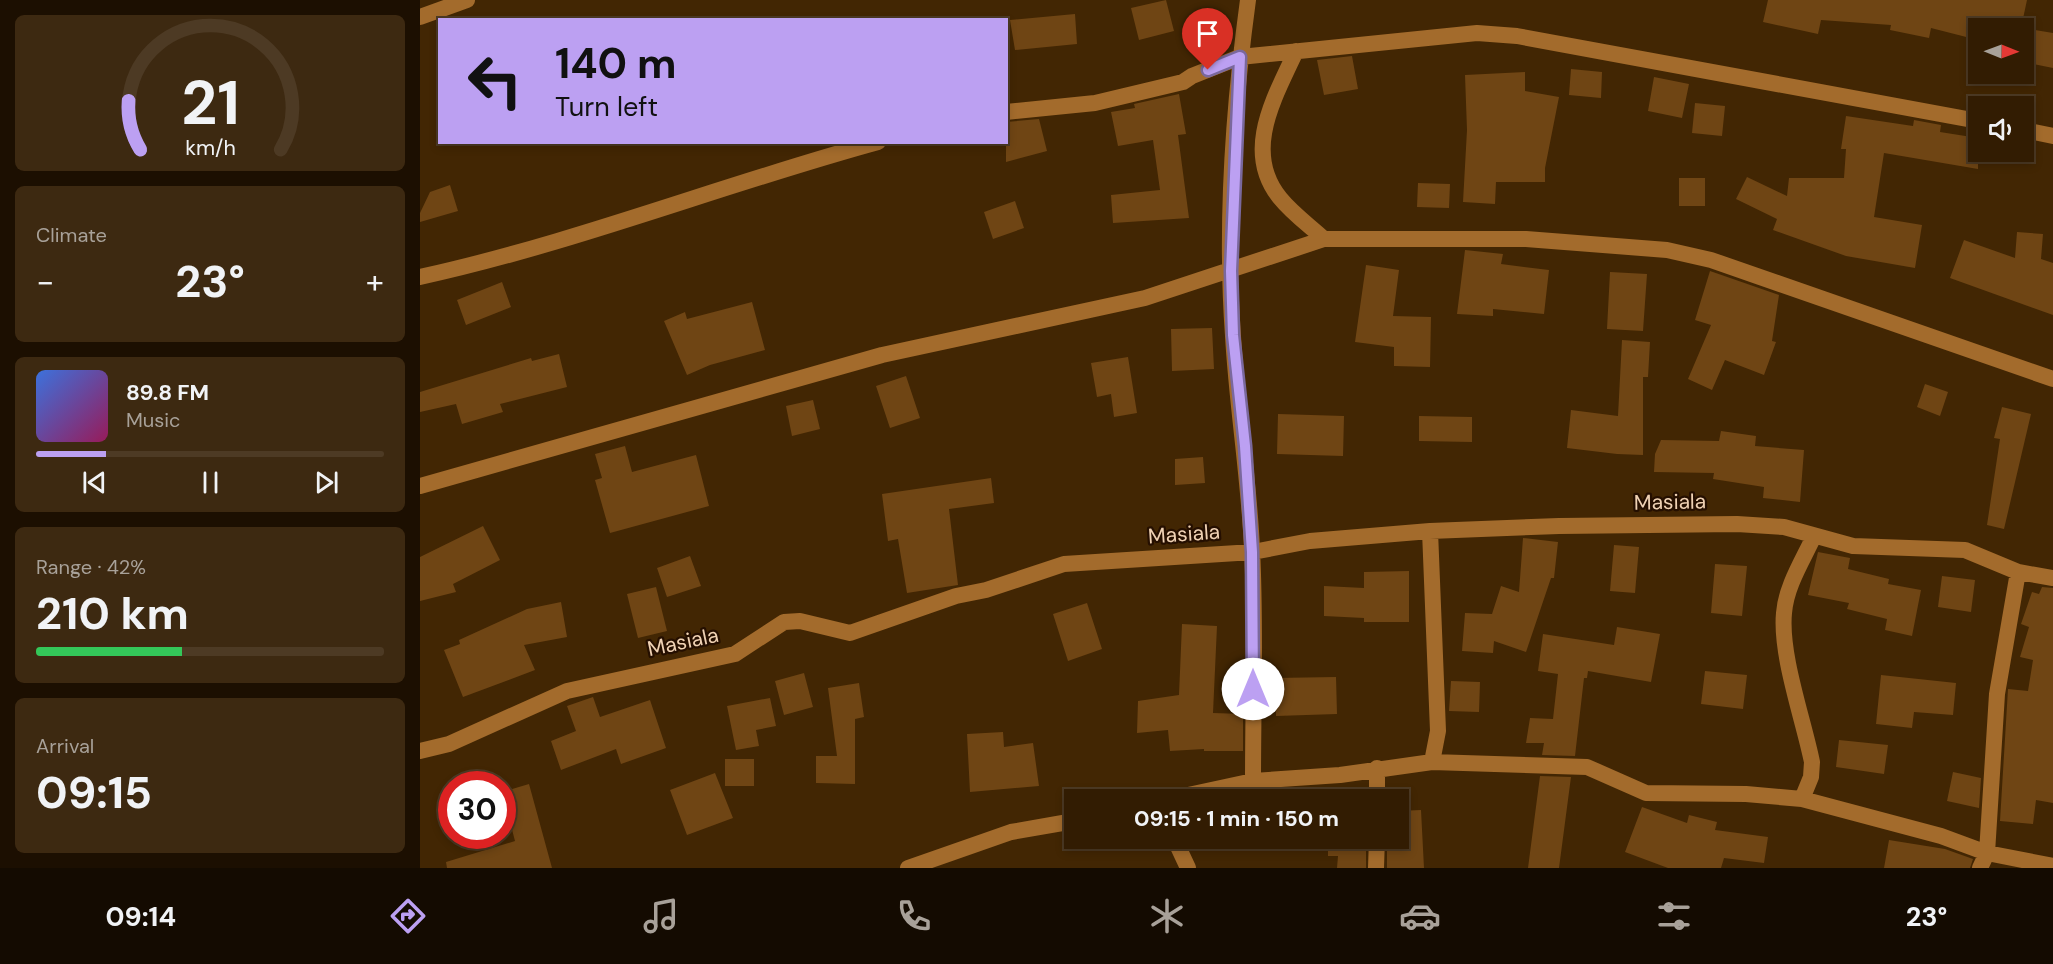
<!DOCTYPE html>
<meta charset="utf-8">
<style>
:root{--surface:#321c02;--page:#3d2911;--text:#f1f3f6;--muted:#a8a199;--line:#4d3a24;--accent:#bca0f2}
body{margin:0;font-family:"DM Sans",sans-serif;background:var(--page);color:var(--text);height:100vh;display:flex;flex-direction:column;font-size:22px;white-space:nowrap}
*{box-sizing:border-box;margin:0}
p{font-size:20px;color:var(--muted)}
.icon{flex:none;width:33px;height:33px;fill:none;stroke:currentColor;stroke-width:2;stroke-linecap:round;stroke-linejoin:round}
.map{position:relative;flex:1;overflow:hidden}
.side{display:flex;flex-direction:column;gap:15px;padding:15px;background:#1c0f01;width:420px}
.side>*{flex:none}
.hud{position:absolute;left:18px;top:18px;width:570px;height:126px;border-radius:0px;box-shadow:0 3px 9px #0003,0 0 0 2px var(--line);background:#bca0f2;color:#111;overflow:hidden}
.needle{width:39px;rotate:91deg}
.fabs{position:absolute;left:1548px;top:18px;display:grid;gap:12px}
.fabs a{display:grid;place-items:center;width:66px;height:66px;border-radius:0px;background:var(--surface);box-shadow:0 3px 9px #0003,0 0 0 2px var(--line);font-size:30px}
.speed{position:absolute;left:18px;top:771px;display:flex;gap:12px;font-size:30px;font-weight:700;text-align:center}
.speed>*{display:grid;place-content:center;width:78px;height:78px;border-radius:50%;background:var(--surface);box-shadow:0 3px 9px #0003,0 0 0 2px var(--line);line-height:1}
.speed .limit{border:9px solid #d22;background:#fff;color:#111}
.pin{position:absolute;display:grid;place-items:center;width:51px;height:51px;color:#fff;margin:-62px -26px;border-radius:50% 50% 50% 0;rotate:-45deg;box-shadow:0 0 6px #0007}
.pin .icon{rotate:45deg}
.me{position:absolute;width:66px;margin:-33px;rotate:0deg;stroke-linejoin:round;filter:drop-shadow(0 0 4px #0008)}
.turn{display:flex;align-items:center;gap:21px;height:126px;padding:0 18px;font-size:27px}
.turn .icon{width:78px;height:78px;stroke-width:2.5}
.turn b{display:block;font-size:42px;line-height:51px}
.big{font-size:45px;font-weight:700;line-height:1.1}
.side .tile{flex:1;display:flex;flex-direction:column;justify-content:center;gap:9px;min-width:0;padding:0 21px;border-radius:9px;background:var(--page)}
.side .dial{align-items:center;gap:0}
.dial svg{height:156px;overflow:visible;fill:none;stroke:var(--line);stroke-width:7;stroke-linecap:round;text-anchor:middle}
.dial text{fill:var(--text);stroke:none}
.song{display:flex;align-items:center;gap:18px}
.cover{width:72px;height:72px;border-radius:9px;background:linear-gradient(135deg,hsl(220 70% 55%),hsl(330 70% 35%))}
.played{height:6px;border-radius:3px;background:linear-gradient(90deg,var(--accent) 20%,var(--line) 20%)}
.keys{display:flex;justify-content:space-around;direction:ltr}
.heat{display:flex;justify-content:space-between;align-items:center;font-size:33px;direction:ltr}
.charge{height:9px;border-radius:4px;background:linear-gradient(90deg,#34c759 42%,var(--line) 0)}
.trip{position:absolute;left:644px;top:789px;width:345px;height:60px;border-radius:0px;background:var(--surface);box-shadow:0 3px 9px #0003,0 0 0 2px var(--line);font-weight:700;line-height:60px;text-align:center}
.menu{display:flex;height:96px;justify-content:space-around;align-items:center;background:#140b01;color:var(--muted)}
.menu .icon{width:42px;height:42px}
.menu .current{color:var(--accent)}
.menu b{font-size:27px;color:var(--text)}
main{display:flex;flex:1;min-height:0}
.map>svg:first-child{display:block}
.building{fill:#6f4514}
.lines{fill:none;stroke-linecap:round;stroke-linejoin:round}
.minor{stroke:#a36b2c;stroke-width:16}
.route-casing{stroke:#7a689d;stroke-width:15}
.route{stroke:#bca0f2;stroke-width:10}
.labels{text-anchor:middle;stroke-width:4.5;stroke-linejoin:round;paint-order:stroke}
.street-label{font-size:21px;fill:#efd1b3;stroke:#250f00}
</style>
<main>
<section class="side">
<div class="tile dial"><svg viewBox="0 0 100 80">
<path d="M14 69A42 42 0 1 1 86 69"/>
<path d="M14 69A42 42 0 0 1 8 44" stroke="#bca0f2"/>
<text x="50" y="56" font-size="32" font-weight="700">21</text>
<text x="50" y="72" font-size="11">km/h</text>
</svg></div>
<div class="tile"><p>Climate</p>
<div class="heat"><a>−</a><b class="big">23°</b><a>+</a></div>
</div>
<div class="tile">
<div class="song"><i class="cover"></i><div><b>89.8 FM</b><p>Music</p></div></div>
<div class="played"></div>
<div class="keys"><svg class="icon" aria-label="previous" viewBox="0 0 24 24"><path d="M18 5L8 12l10 7zM5 5v14"/></svg><svg class="icon" aria-label="pause" viewBox="0 0 24 24"><path d="M8 5v14M16 5v14"/></svg><svg class="icon" aria-label="next" viewBox="0 0 24 24"><path d="M6 5l10 7-10 7zM19 5v14"/></svg></div>
</div>
<div class="tile"><p>Range · 42%</p><b class="big">210 km</b><div class="charge"></div></div>
<div class="tile"><p>Arrival</p><b class="big">09:15</b></div>
</section>
<div class="map">
<svg width="1633" height="868" viewBox="0 0 1633 868">
<rect width="100%" height="100%" fill="#422603"/>
<path class="building" d="M746 0 754 31 719 40 711 8Z
M1348 0H1607L1601 28H1558V40L1511 28 1509 38 1470 30 1471 25 1401 20 1398 34 1343 22Z
M655 14 657 44 595 50 590 20Z
M1604 28 1633 33V68L1604 62Z
M932 56 938 89 904 95 897 60Z
M1151 69 1182 72 1181 98 1149 95Z
M1105 72V91L1139 97 1125 168V182H1076L1075 204 1043 202 1047 130 1045 75Z
M1234 77 1269 84 1262 118 1228 111Z
M759 94 766 134 758 135 769 218 693 223 691 195 740 190 733 140 698 146 691 112 715 108 714 104Z
M1275 103 1305 106 1302 136 1272 133Z
M1426 116 1493 126 1494 120 1521 125 1520 132 1558 138V169L1464 153 1454 217 1502 225 1495 268 1426 256 1353 230 1357 219 1316 199 1327 177 1367 196 1369 178H1424L1426 149H1421Z
M619 119 627 151 586 162V122Z
M1259 178H1285V206H1259Z
M998 183 1030 184 1029 208 997 207Z
M30 185 38 211 0 222V213L10 192Z
M595 201 604 228 573 239 564 212Z
M1597 232 1623 234 1621 259 1633 263V315L1530 278 1544 240 1595 258Z
M1045 250 1083 254 1081 264 1129 270 1124 314 1073 309V316L1037 314Z
M946 265 979 270 973 316 1011 317 1010 367 974 366V347L935 342Z
M1290 271 1359 295 1352 341 1356 342 1344 375 1305 360 1292 390 1268 379 1291 325 1275 320Z
M1190 272 1227 274 1223 331 1187 329Z
M82 282 91 307 46 325 37 300Z
M332 302 345 350 290 365 267 375 244 321 265 312 267 319Z
M792 328 794 369 752 371 751 329Z
M1202 340 1230 342 1228 377H1223V455L1197 454 1147 448 1151 410 1198 416Z
M139 354 147 387 80 404 83 412 42 424 36 404 0 412V392L111 358 112 361Z
M708 357 717 413 694 417 691 394 677 397 671 363Z
M486 376 500 418 470 428 456 386Z
M1505 384 1528 392 1520 416 1497 407Z
M393 400 400 429 372 436 366 406Z
M1582 407 1611 414 1584 529 1567 525 1580 439 1574 438Z
M858 414 924 416 923 456 857 454Z
M999 416 1052 417V442L999 441Z
M1301 431 1336 436 1335 446 1384 450 1380 502 1343 498 1344 487 1293 479 1294 473 1234 472 1235 454 1241 440 1299 441Z
M205 446 212 472 276 455 289 506 190 533 175 480 182 478 175 454Z
M783 457 785 483 755 485V459Z
M571 478 574 503 529 509 538 585 487 593 478 539 468 541 462 494Z
M63 526 80 560 33 584 36 592 0 601V557Z
M1103 538 1138 542 1134 578H1131L1106 652 1074 641 1073 653 1042 651 1045 613 1072 614 1081 586 1099 592Z
M1194 545 1219 547 1215 593 1190 591Z
M1398 552 1430 558 1428 569 1469 579 1468 584 1501 590 1492 636 1465 630 1467 619 1427 609 1429 603 1388 595Z
M270 556 281 586 247 597 237 568Z
M1295 564 1327 566 1322 616 1291 613Z
M989 571V622H944V618L904 616V586L944 588V572Z
M1522 576 1555 580 1551 612 1518 607Z
M236 587 247 631 218 638 207 594Z
M1622 587 1633 588V803L1616 800 1613 824 1580 821 1588 689 1608 691 1613 660 1600 657 1609 627 1601 624 1612 592 1619 594Z
M141 602 147 637 104 645 115 670 43 697 24 650 40 644 39 640 107 609Z
M667 603 682 649 648 661 633 614Z
M762 624 797 626 793 713 823 714V751H784V749L750 751 748 730 717 733 718 701 759 695Z
M1197 627 1240 634 1231 682 1168 671 1167 678H1164L1155 756 1122 755 1124 743H1106L1110 718 1133 719 1138 674 1118 671 1123 634 1194 645Z
M1285 671 1327 675 1323 709 1281 704Z
M384 673 393 707 364 715 355 681Z
M1461 675 1536 683 1533 715 1494 712 1492 728 1456 724Z
M916 677 917 714 856 716 855 678Z
M1031 681 1060 682 1059 712 1029 711Z
M439 683 444 717 435 719V784L396 783V756H417L408 688Z
M173 697 180 717 230 700 246 748 201 764 196 749 141 770 131 741 156 731 147 706Z
M350 698 356 726 336 730 339 746 316 750 307 706Z
M583 732 584 747 613 743 619 786 550 792 547 734Z
M1419 740 1468 745 1464 774 1416 767Z
M305 759H334V786H305Z
M1533 772 1561 778 1559 808 1527 801Z
M295 773 313 818 267 835 250 790Z
M1120 776 1151 777 1139 868H1108Z
M109 784 132 868H27L26 862 95 841 82 792Z
M1222 807 1267 823 1269 815 1297 822 1295 830 1348 837 1344 863 1304 858 1301 868H1248L1205 852Z
M1001 810 1004 868H967V838H978V811Z
M908 838H946V868H917L918 856H908Z
M1469 840 1525 849 1553 859 1550 868H1464Z"/>
<g class="lines">
<path class="minor" d="M828 0C813 110 805 225 813 336 817 407 829 478 832 549 836 626 833 704 833 781
M0 17 47 0
M876 51C855 97 822 151 860 198 873 214 890 226 904 239
M586 112 675 103 763 82 772 76 820 57 1057 33 1097 36 1558 121
M1604 130 1633 136
M0 277C155 243 304 184 458 142
M0 486 462 355 725 298 904 239H1106L1247 250 1291 260 1633 379
M1010 531 1018 731 1012 762
M0 751 29 744 147 691 315 654 364 622 380 621 430 633 536 596 566 590 644 564 833 552 890 541 1010 531 1139 526 1317 524 1364 527 1433 546 1545 550 1598 572 1633 578
M1382 799 1391 777 1392 762C1383 718 1360 655 1364 613 1366 586 1383 560 1394 536
M745 800 833 781 920 775 1012 762 1167 767 1226 793 1326 794 1382 799 1521 836 1567 853 1633 866
M957 800V768
M754 838 768 868
M488 868 591 832 654 821
M956 868 957 838
M1560 868 1567 853 1577 694 1598 572"/>
</g>
<g class="lines">
<defs>
<path id="route" d="M788 70 820 57 811 271 813 335 825 446 832 552 833 689"/>
</defs>
<use href="#route" class="route-casing"/>
<use href="#route" class="route"/>
</g>
<g class="labels">
<g class="street-label">
<text transform="translate(1250 502) rotate(-1)" y="7">Masiala</text>
<text transform="translate(764 534) rotate(-4)" y="7">Masiala</text>
<text transform="translate(263 642) rotate(-12)" y="7">Masiala</text>
</g>
</g>
</svg>
<div class="fabs">
<a><svg class="needle" viewBox="-14 -14 28 28"><path d="M0-13l5 13h-10z" fill="#e53935"/><path d="M0 13l5-13h-10z" fill="#a8a199"/></svg></a>
<a><svg class="icon" aria-label="sound" viewBox="0 0 24 24"><path d="M4 9h4l5-4v14l-5-4H4zM17 9q2 3 0 6"/></svg></a>
</div>
<div class="speed"><div class="limit">30</div></div>
<div class="pin" style="left:788px;top:70px;background:#d93025"><svg class="icon" aria-label="arrive" viewBox="0 0 24 24"><path d="M6 21V4h12l-3 4 3 4H6"/></svg></div>
<svg class="me" style="left:833px;top:689px" viewBox="-20 -20 40 40"><circle r="19" fill="#fff"/><path d="M0-13L10 11 0 6-10 11z" fill="#bca0f2"/></svg>
<div class="trip">09:15 · 1 min · 150 m</div>
<div class="hud">
<div class="turn"><svg class="icon" aria-label="left" viewBox="0 0 24 24"><path d="M17 20v-9H6M10 6l-5 5 5 5"/></svg><div><b>140 m</b>Turn left</div></div>
</div>
</div>
</main>
<nav class="menu">
<b>09:14</b>
<svg class="icon current" aria-label="directions" viewBox="0 0 24 24"><path d="M12 3l9 9-9 9-9-9zM9 14v-3h6M13 9l2 2-2 2"/></svg>
<svg class="icon" aria-label="music" viewBox="0 0 24 24"><path d="M9 18V5l10-2v13"/><circle cx="6" cy="18" r="3"/><circle cx="16" cy="16" r="3"/></svg>
<svg class="icon" aria-label="phone" viewBox="0 0 24 24"><path d="M5 4h4l2 5-3 2q2 4 5 5l2-3 5 2v4C11 20 4 13 5 4z"/></svg>
<svg class="icon" aria-label="climate" viewBox="0 0 24 24"><path d="M12 3v18M4 7l16 10M4 17L20 7"/></svg>
<svg class="icon" aria-label="car" viewBox="0 0 24 24"><path d="M5 17H2v-5l4-1 3-4h7l3 4 3 1v5h-3M9 17h6M6 11h13"/><circle cx="7" cy="17" r="2"/><circle cx="17" cy="17" r="2"/></svg>
<svg class="icon" aria-label="filters" viewBox="0 0 24 24"><path d="M4 7h16M4 17h16"/><circle cx="9" cy="7" r="2"/><circle cx="15" cy="17" r="2"/></svg>
<b>23°</b>
</nav>
